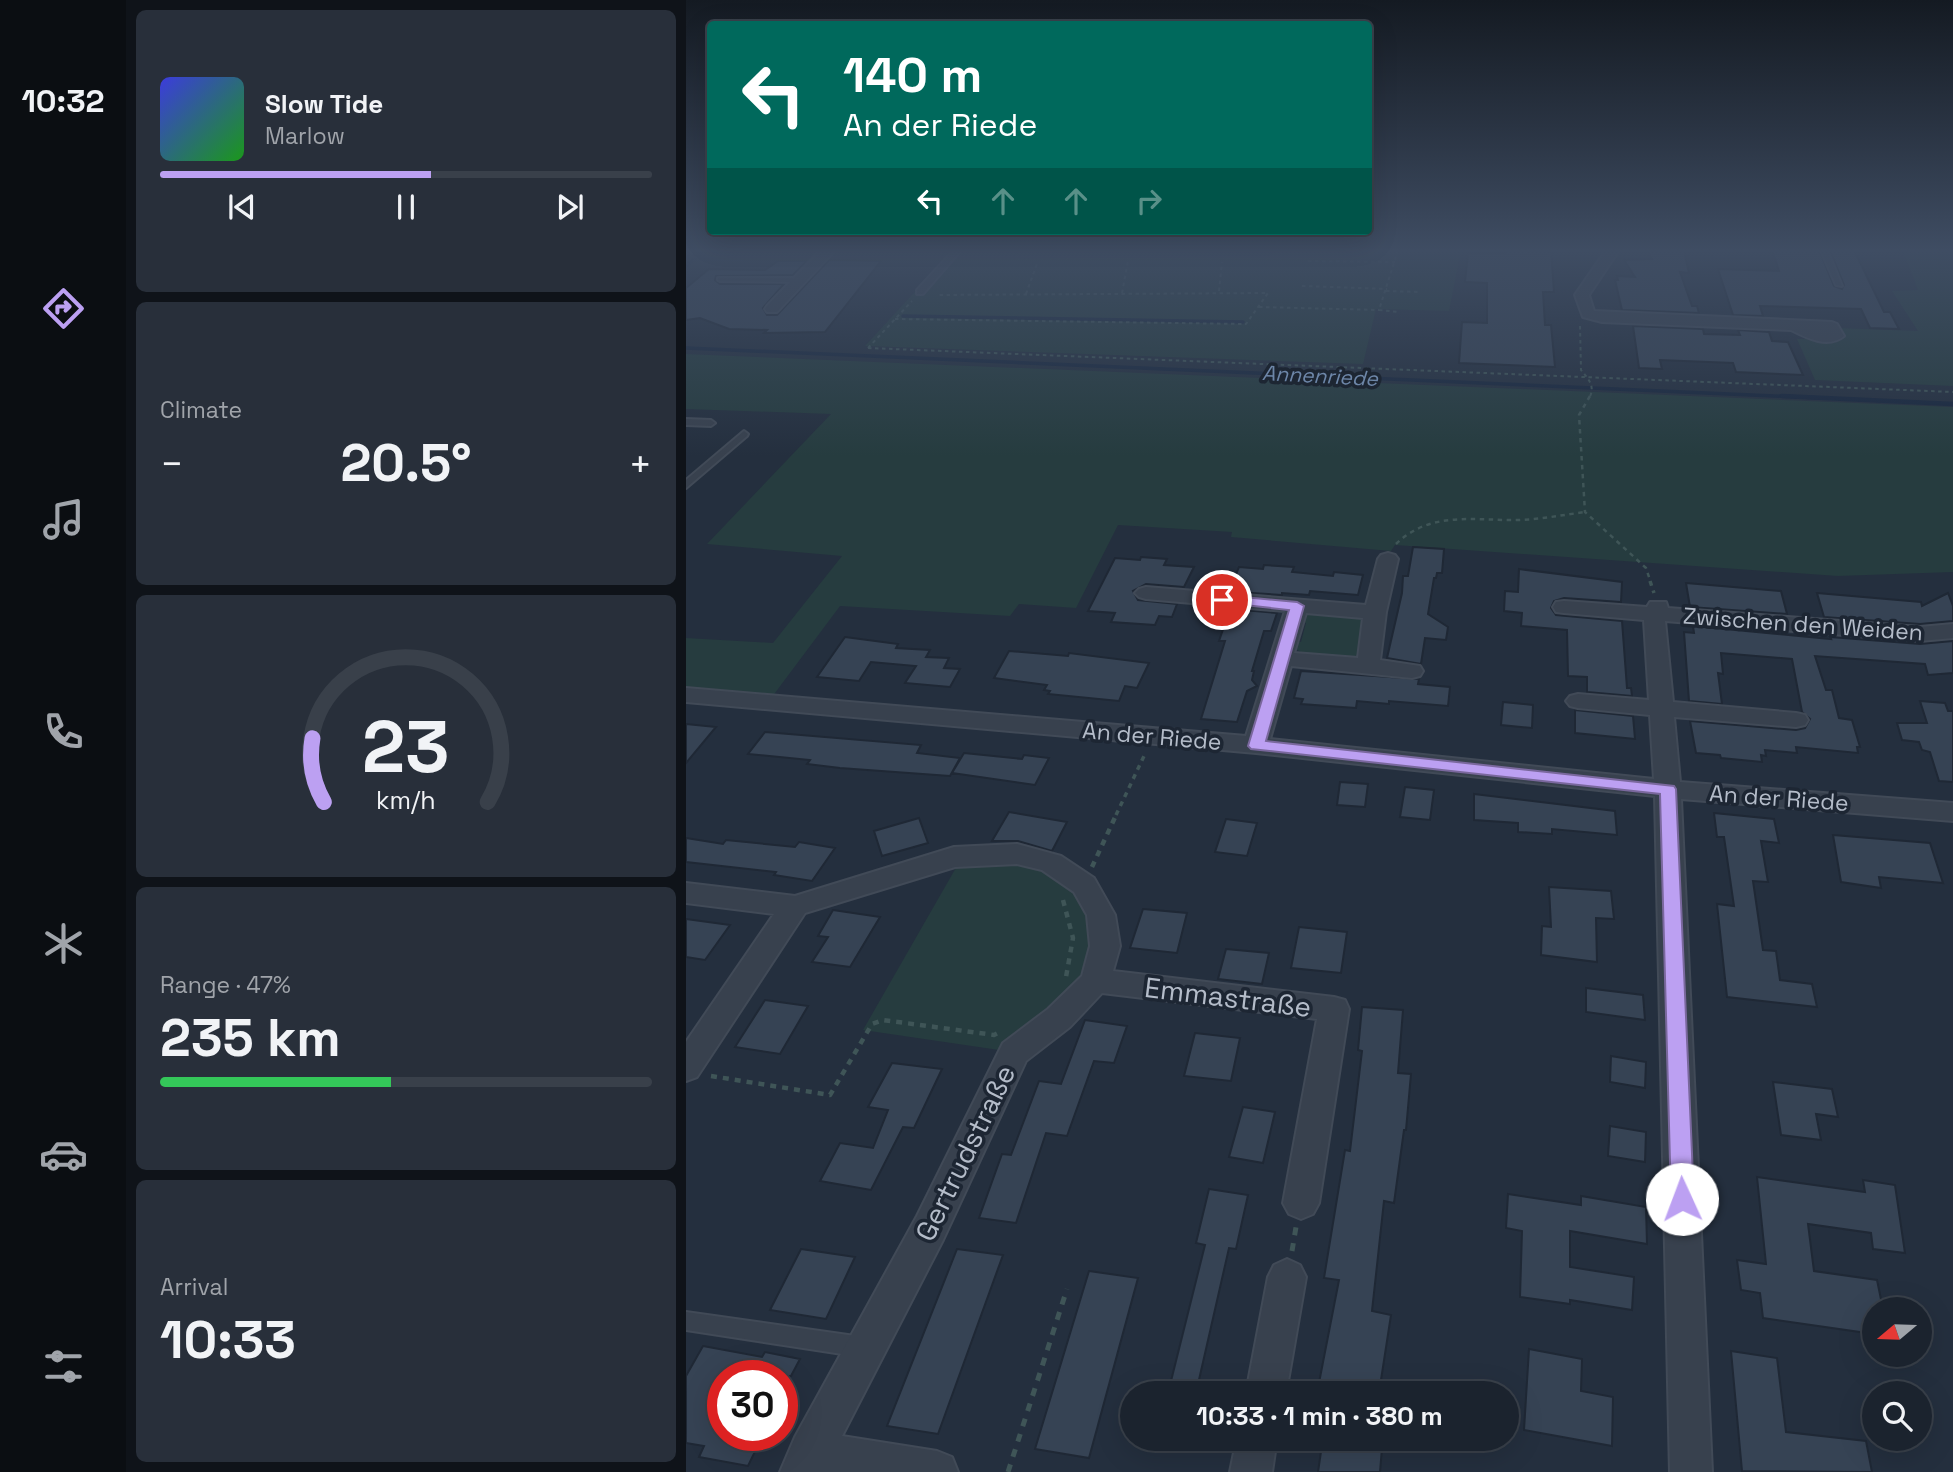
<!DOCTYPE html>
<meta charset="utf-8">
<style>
:root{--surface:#1b232e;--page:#282f3a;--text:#f1f3f6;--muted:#a0a4aa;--line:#39404a;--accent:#bca0f2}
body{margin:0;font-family:"Space Grotesk",sans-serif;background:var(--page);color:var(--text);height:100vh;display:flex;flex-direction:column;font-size:26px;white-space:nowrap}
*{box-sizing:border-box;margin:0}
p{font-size:23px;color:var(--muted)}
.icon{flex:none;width:38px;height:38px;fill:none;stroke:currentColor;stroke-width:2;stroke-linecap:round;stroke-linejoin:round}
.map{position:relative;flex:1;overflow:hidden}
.sheet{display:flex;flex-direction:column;gap:10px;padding:10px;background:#0f1319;width:560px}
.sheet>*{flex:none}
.hud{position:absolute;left:21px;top:21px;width:665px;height:214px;border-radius:7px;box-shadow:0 7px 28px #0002,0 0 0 2px var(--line);background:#00695c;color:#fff;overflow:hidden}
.needle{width:46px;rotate:251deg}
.buttons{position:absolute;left:1176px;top:1297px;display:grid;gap:14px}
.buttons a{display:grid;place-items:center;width:70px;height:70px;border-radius:50%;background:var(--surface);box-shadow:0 7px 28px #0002,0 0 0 2px var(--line);font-size:35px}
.speed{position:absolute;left:21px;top:1360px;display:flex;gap:14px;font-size:35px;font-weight:700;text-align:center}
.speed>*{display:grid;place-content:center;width:91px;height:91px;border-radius:50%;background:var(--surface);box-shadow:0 7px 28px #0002,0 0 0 2px var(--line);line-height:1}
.speed .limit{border:10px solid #d22;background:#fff;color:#111}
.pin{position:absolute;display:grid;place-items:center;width:60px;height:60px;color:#fff;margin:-30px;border:4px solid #fff;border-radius:50%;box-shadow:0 2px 7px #0007}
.me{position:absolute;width:77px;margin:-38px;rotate:358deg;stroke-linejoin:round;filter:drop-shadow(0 0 5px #0008)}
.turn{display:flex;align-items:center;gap:24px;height:147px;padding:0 21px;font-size:32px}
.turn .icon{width:91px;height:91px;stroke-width:2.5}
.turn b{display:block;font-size:49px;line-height:60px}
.lanes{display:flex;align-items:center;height:66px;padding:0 21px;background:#0003;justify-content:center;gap:35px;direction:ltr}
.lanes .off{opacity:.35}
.big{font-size:52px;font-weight:800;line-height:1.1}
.sheet .tile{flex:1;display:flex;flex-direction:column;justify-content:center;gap:10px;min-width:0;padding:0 24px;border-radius:10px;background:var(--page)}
.sheet .dial{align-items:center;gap:0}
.dial svg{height:182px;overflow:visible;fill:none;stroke:var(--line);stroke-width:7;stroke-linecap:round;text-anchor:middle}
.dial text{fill:var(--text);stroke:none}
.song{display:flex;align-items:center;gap:21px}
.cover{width:84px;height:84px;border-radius:10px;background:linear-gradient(135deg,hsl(240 70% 55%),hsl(120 70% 35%))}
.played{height:7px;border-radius:4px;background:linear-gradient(90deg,var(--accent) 55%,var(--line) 55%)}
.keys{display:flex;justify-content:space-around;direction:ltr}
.heat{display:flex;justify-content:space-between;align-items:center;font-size:38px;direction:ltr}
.charge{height:10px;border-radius:5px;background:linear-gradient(90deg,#34c759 47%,var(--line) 0)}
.trip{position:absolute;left:434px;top:1381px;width:399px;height:70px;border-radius:35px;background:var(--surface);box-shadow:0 7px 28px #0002,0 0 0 2px var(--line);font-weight:800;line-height:70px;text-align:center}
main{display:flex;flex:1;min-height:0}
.tab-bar{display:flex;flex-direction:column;width:126px;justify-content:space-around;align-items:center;background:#0b0e12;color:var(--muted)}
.tab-bar .icon{width:49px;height:49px}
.tab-bar .current{color:var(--accent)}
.tab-bar b{font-size:32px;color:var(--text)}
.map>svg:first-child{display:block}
.green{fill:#263c3f}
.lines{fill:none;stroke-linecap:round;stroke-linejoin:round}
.stream-far1{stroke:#17263c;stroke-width:3.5}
.stream{stroke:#17263c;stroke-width:4.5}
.building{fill:#364354;stroke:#1f2835;stroke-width:2}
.service-casing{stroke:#414a57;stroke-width:4}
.minor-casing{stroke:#414a57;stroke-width:4}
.path-far4{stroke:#3f5557;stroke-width:2;stroke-dasharray:3.5 3.5;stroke-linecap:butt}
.path-far3{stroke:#3f5557;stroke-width:2.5;stroke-dasharray:4.5 4.5;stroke-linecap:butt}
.path-far2{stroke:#3f5557;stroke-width:3.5;stroke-dasharray:5 5;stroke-linecap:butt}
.path-far1{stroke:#3f5557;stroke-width:4.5;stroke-dasharray:6 6;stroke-linecap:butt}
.path{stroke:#3f5557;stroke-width:5;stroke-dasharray:8 8;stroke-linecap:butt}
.service{fill:#38414e;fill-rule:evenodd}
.minor{fill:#38414e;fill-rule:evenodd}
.route{fill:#bca0f2;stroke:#7a689d;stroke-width:2}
.labels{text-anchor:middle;stroke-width:7;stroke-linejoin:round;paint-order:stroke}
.far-water-label{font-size:21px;font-style:italic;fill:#6d86a8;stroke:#1d2633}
.street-label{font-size:23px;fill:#b4bcc9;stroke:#1d2633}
.near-street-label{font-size:28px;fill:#b4bcc9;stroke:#1d2633}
</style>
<main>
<nav class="tab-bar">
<b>10:32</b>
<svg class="icon current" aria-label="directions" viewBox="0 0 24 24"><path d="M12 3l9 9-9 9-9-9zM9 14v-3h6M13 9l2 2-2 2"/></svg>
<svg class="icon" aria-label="music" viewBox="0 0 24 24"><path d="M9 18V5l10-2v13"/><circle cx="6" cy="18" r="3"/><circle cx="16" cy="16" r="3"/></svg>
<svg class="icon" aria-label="phone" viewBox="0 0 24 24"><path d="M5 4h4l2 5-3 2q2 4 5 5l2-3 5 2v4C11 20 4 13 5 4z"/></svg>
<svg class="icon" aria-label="climate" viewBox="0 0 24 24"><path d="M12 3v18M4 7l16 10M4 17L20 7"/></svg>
<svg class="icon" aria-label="car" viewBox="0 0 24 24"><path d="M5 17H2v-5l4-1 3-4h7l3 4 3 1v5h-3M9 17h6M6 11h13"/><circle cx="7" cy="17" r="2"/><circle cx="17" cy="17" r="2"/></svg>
<svg class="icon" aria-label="filters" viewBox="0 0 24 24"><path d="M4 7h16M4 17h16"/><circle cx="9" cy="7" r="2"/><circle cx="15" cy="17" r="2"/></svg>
</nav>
<section class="sheet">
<div class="tile">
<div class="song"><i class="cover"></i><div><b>Slow Tide</b><p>Marlow</p></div></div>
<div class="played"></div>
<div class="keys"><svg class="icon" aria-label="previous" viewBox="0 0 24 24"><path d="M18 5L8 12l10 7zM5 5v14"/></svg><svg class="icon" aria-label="pause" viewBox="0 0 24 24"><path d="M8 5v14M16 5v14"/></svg><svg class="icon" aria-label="next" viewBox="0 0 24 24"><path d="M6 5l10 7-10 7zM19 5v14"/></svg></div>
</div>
<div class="tile"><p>Climate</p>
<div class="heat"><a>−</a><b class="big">20.5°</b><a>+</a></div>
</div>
<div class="tile dial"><svg viewBox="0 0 100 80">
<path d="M14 69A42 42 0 1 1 86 69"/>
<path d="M14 69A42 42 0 0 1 9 41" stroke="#bca0f2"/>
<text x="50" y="56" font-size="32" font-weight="700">23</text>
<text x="50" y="72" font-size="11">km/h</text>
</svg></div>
<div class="tile"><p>Range · 47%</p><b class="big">235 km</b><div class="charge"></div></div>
<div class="tile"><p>Arrival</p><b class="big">10:33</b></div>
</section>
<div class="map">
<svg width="1267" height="1472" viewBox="0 0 1267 1472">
<rect width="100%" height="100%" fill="#242f3e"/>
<path class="green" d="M592 250H775L763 311 690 309 677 364 179 346 258 260 585 256Z
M1217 250H1267V386L1129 380 1111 339H1156L1151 328 1232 331 1206 291 1232 290Z
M0 354 1267 407V572L1152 576 709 545 705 551 545 537 546 532 432 525 390 608 333 604 324 616 154 606 86 697 0 689V638L87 643 156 556 21 544 145 414 0 409Z
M627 613 671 616 677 621 672 647 677 648 675 654C657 662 623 660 607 647L608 642H615L620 623 614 622 615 617Z
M320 862C332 865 347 866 358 871 405 895 420 938 390 983 386 988 383 996 378 1000 357 1019 331 1029 313 1050L177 1030 271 866Z"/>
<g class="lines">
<path class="stream-far1" d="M0 266 18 250
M217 316 557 322
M0 348 1136 398"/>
<path class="stream" d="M1096 396 1267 404"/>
</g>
<path class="building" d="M819 250H865L868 292H857L859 325H865L869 367 773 363 776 322 801 323V283L779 282 782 253H819Z
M1086 250H1133L1148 286 1156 289 1158 285 1144 250H1168L1198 312H1204L1213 329 1184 328 1175 309 1074 306 1077 316 1047 315 1032 269 1093 271Z
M961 251H998L1003 273 994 272 1006 306H1011L1013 313 936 310 929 280H932L931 276 949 277 938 260 966 259Z
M143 260 195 261 139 332 78 333 81 330 43 329 14 318 0 320V288L23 269 79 270 92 261H121L107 275 30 276 29 280 34 284H98L77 308 81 315H91Z
M947 326 1017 329 1018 334 1054 335 1052 330 1083 332 1086 341 1102 342 1117 375 1050 372 1047 363 974 360 976 369 953 368Z
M727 547 758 549 756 573H751L750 578H748L742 614 762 627 760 640 739 638 735 664 701 658 716 593 717 576H722Z
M455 557 481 559 478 565 508 567 498 587 460 584 447 591 452 600 491 604 486 617 473 616 469 625 425 622 429 613 402 611 429 558 454 560Z
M578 565 608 567 606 572 647 576 648 572 677 575 672 595 624 591 623 595 596 593V595L550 592 551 588 545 587 553 567 577 569Z
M833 569 936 582 935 602 878 598 868 601 865 608 870 615 936 621 941 688H945L946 696 901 692V677L882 676 881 630 835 626 836 613 818 611 819 591 832 592Z
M1000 583 1095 591 1101 614 1004 607Z
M1131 593 1235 602 1236 606 1262 593 1267 606V621L1234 624 1138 617Z
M544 609 591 613 585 631H578L566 671H568L566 680 571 686 561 691 551 722 515 719 539 641H533Z
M1007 626 1145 639 1144 637 1234 644 1267 641V673L1242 675 1239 664 1129 656 1140 690H1146L1153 718 1166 720 1174 747H1171L1172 753 1110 747 1111 753 1079 750 1080 756 1075 755 1076 762 1035 758 1034 755 1010 753 1004 721 1110 730 1119 728 1124 719 1116 712 1106 659 1035 653 1037 674 1032 673 1036 704 1003 701 998 632 1008 633Z
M159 637 212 644 210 648 244 650 240 657 263 658 258 668 274 669 264 687 219 683 230 666 185 662 173 681 131 677Z
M323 651 382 656 383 653 463 663 451 688 439 686 433 701 362 694 364 691 358 690 361 685 308 678Z
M615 671 733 679 732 684 764 687 762 706 703 701V704L671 701 670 708 615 704 617 699 608 698Z
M1234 701 1259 703 1262 711H1267V782L1253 781 1244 752 1236 750 1233 742 1216 740 1211 723H1241Z
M817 702 847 705 846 728 815 725Z
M889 710 947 716 949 739 889 733Z
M0 724 30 727 0 763Z
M79 732 235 745 231 753 274 758 264 776 154 768 121 764 124 760 62 754Z
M278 753 336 759 338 755 363 758 349 785 266 773Z
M654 782 682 784 679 807 651 805Z
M719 787 748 790 744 820 714 817Z
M788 794 929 811 931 835 866 829V834L832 832V823L788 820Z
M323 812 381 822 366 851 332 841H306Z
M1028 813 1088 819 1093 843 1075 841 1082 882 1067 881 1077 950 1090 951 1094 980 1126 984 1131 1007 1041 997 1031 904 1048 906 1038 837H1031Z
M233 818 242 843 196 856 188 831Z
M540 819 571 823 561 856 529 852Z
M1147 835 1244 843 1257 883 1193 877 1195 888 1155 882Z
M0 838 37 844 40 840 109 847 113 842 149 848 126 881 88 875 90 872 0 862Z
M863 887 925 891 928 919 910 918 911 962 855 955 856 926 865 927Z
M457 909 501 913 491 953 444 948Z
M147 910 194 917 164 967 126 962 142 937 132 936Z
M0 919 44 925 19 960 0 957Z
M613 927 661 932 655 973 605 968Z
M540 949 583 953 576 984 532 979Z
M900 988 957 995 959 1020 900 1012Z
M79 1000 122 1006 94 1054 49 1047Z
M676 1007 717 1010 712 1073 725 1074 720 1130H718L708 1203 698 1201 686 1311 705 1315 693 1393H631L653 1280 638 1278 659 1150 664 1151 676 1051 672 1050Z
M399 1020 441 1026 428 1063 408 1061 381 1136 360 1133 330 1223 293 1218 316 1154 325 1155 353 1081 375 1084Z
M509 1033 554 1038 545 1081 498 1076Z
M925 1056 960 1062 959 1088 924 1082Z
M206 1063 256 1069 228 1128 217 1127 185 1190 134 1181 154 1143 187 1148 202 1110 182 1107Z
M1087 1082 1146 1089 1152 1117 1130 1114 1135 1140 1095 1135Z
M557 1107 589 1112 577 1163 543 1157Z
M924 1126 960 1132 959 1162 922 1156Z
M1071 1177 1179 1192 1177 1180 1209 1185 1219 1253 1187 1249 1185 1233 1122 1224 1128 1271 1191 1280 1197 1309H1188V1334L1077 1318 1074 1293 1055 1290 1051 1260 1080 1264Z
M523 1189 562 1195 550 1249 543 1248 510 1393H482L519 1245 510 1243Z
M822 1194 895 1205V1196L960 1207 961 1244 884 1231V1267L948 1277 946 1310 884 1300V1304L834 1297 836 1231 820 1228Z
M115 1249 169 1257 140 1319 84 1310Z
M271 1249 317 1255 252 1434 201 1426Z
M403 1271 452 1278 403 1458 349 1449Z
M17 1346 76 1357 79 1352 114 1359 105 1376H37V1435H77L62 1466 13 1457 18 1446 0 1443V1376Z
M843 1349 896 1359 895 1391 927 1397 926 1446 838 1430Z
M1045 1351 1091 1358 1100 1432 1180 1441 1186 1472 1056 1471Z
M637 1438 696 1448 694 1472H632Z"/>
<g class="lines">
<defs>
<path id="service" d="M0 250H3V251L0 253Z
M268 250H275L237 294H231V290Z
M1135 250H1141L1156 286 1150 285Z
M32 278H114L117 280 114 282 34 281 32 280Z
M0 419 25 420 29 423 25 426 0 425Z
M58 431 62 434 61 436 0 488V480Z
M0 1312 176 1337 183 1340 186 1347 183 1354 176 1357 0 1330Z"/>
<path id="minor" d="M135 250H149L91 312H81L79 309 81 306Z
M920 250H933L903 295 908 311 1146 322 1151 324 1158 336C1142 349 1121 338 1105 330L916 322 897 317 889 295Z
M702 553 709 555 712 559 700 612 694 660 734 666 737 671 734 676 726 678 605 666 584 739 968 779 964 715 892 708 884 706 880 701 884 696 892 694 963 700 958 620 878 613 870 612 867 607 870 602 878 601 961 607 964 602H980L982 608 1234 627 1267 624V638L1234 641 979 621 987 702 1110 713 1119 715 1122 720 1119 725 1110 727 988 717 994 782 1267 803V821L995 799 1026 1472H984L969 796 570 753 0 702V688L560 736 599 611 460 599 453 597 449 593 453 589 460 587 680 605 692 559 695 555ZM620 613 677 618 672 658 608 653Z
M331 844 375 856 408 878 429 915 434 946 427 971 648 997 659 1000 663 1009 633 1203 627 1214 615 1219 603 1214 597 1203 631 1019 416 993 384 1027 340 1061 257 1240 156 1436 251 1451 266 1457 272 1472H94L109 1437 231 1216 317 1043 362 1009 396 976 404 946 401 915 388 892 356 870 331 864 269 867 119 913 11 1077 0 1081V1042L88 914 0 903V883L109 896 268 847Z
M601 1259 614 1265 620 1277 600 1393H560L582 1277 588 1265Z
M551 1438H591L586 1472H544Z"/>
</defs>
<use href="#service" class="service-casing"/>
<use href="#minor" class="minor-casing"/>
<path class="path-far4" d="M712 250 693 310 712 312
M622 261 709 262
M616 286 701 289
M533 291 536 262
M700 291 734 292
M436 293 442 261
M340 294 352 261
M573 307 693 310
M209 319 560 324 582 293 252 295
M894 326 895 370C902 378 910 387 903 398
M182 348 1267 392
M182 348 226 301"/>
<path class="path-far3" d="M904 396 893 415 899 512 960 568 965 583
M710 544C745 510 789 521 834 520 856 519 877 515 899 512"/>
<path class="path-far2" d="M964 581 968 593
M430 815 459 754"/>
<path class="path-far1" d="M406 867 431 813
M377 900 387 938 380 977
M25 1076 144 1095 186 1024 197 1020 308 1035 312 1033"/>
<path class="path" d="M606 1251 610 1227
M322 1472 381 1289"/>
<use href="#service" class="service"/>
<use href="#minor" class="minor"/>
</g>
<linearGradient id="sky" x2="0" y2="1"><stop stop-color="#141a22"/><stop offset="0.55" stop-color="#3f4d63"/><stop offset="1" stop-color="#3f4d63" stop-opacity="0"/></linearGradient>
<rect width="1267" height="456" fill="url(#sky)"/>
<path class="route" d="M536 595 611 602 618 606 580 741 988 786 990 789 1008 1199 1004 1206 996 1209 988 1206 985 1199 974 794 565 749 562 746 603 610 531 602 529 600Z"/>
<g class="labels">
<g class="far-water-label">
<text transform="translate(634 376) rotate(3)" y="7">Annenriede</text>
</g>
<g class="street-label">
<text transform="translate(1117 624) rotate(4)" y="8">Zwischen den Weiden</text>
<text transform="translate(466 736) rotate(5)" y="8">An der Riede</text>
<text transform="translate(1093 798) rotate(4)" y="8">An der Riede</text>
</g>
<g class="near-street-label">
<text transform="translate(542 997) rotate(7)" y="10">Emmastraße</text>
<text transform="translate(279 1153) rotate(-64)" y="10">Gertrudstraße</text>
</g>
</g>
</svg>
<div class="buttons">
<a><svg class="needle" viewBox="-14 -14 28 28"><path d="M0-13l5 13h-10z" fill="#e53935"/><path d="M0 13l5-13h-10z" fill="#a0a4aa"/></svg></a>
<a><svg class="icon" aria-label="search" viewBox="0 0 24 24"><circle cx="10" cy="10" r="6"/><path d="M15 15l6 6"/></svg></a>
</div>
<div class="speed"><div class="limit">30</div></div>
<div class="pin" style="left:536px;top:600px;background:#d93025"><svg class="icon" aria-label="arrive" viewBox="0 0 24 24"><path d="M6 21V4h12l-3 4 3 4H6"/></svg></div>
<svg class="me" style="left:996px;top:1199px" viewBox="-20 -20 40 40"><circle r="19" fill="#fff"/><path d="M0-13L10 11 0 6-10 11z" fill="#bca0f2"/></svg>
<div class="trip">10:33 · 1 min · 380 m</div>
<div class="hud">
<div class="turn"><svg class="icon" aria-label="left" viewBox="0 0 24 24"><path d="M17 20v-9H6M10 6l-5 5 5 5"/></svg><div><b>140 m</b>An der Riede</div></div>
<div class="lanes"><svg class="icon" aria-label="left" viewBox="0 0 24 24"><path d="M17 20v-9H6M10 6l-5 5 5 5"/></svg><svg class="icon off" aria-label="ahead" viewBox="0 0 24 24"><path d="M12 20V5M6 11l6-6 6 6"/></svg><svg class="icon off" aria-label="ahead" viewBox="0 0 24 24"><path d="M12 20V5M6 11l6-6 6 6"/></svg><svg class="icon off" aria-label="right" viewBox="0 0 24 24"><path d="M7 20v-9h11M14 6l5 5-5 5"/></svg></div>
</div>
</div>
</main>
